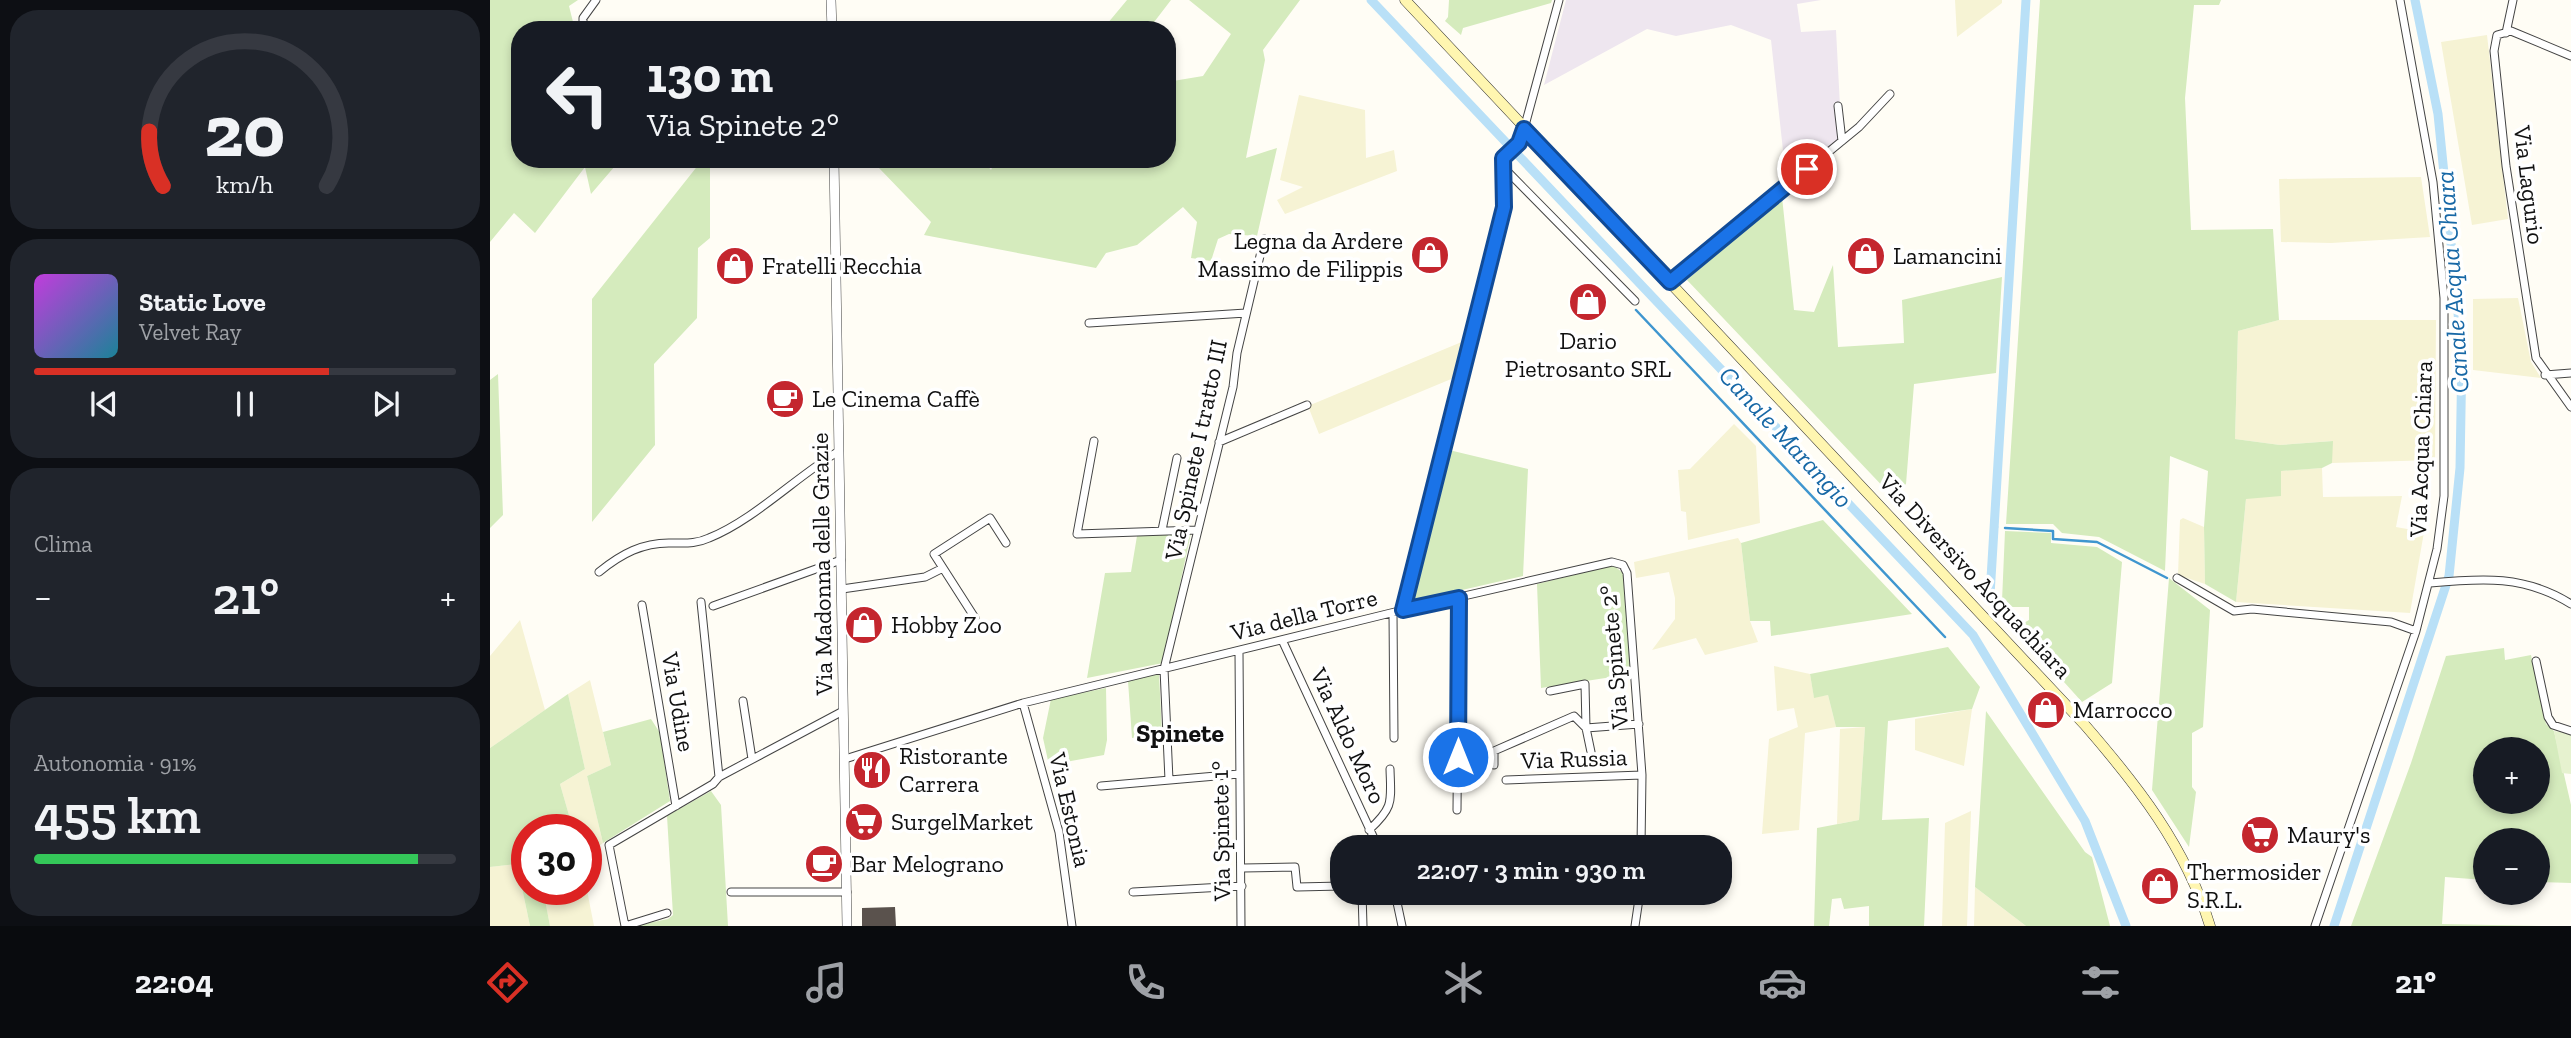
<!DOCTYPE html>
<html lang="it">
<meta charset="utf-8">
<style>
:root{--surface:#171b24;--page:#20242c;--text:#f1f3f6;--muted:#9ea1a6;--line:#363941;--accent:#d93025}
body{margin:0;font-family:"Zilla Slab",serif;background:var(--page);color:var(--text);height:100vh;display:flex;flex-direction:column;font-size:26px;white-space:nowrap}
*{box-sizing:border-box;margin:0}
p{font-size:23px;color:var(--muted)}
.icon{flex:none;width:38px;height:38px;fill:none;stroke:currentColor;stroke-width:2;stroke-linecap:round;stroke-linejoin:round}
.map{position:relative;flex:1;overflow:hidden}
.panel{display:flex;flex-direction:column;gap:10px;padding:10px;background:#0d0f14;width:490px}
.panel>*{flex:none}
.banner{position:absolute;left:21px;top:21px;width:665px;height:147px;border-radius:28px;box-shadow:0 4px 10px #0003;background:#171b24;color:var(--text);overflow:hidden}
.buttons{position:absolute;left:1983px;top:737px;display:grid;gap:14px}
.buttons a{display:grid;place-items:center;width:77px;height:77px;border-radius:50%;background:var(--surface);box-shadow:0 4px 10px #0003;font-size:35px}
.speed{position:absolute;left:21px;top:814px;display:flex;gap:14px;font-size:35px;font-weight:700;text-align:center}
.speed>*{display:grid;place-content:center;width:91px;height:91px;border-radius:50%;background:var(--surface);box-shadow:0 4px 10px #0003;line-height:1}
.speed .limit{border:10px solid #d22;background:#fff;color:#111}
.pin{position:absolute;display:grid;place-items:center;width:60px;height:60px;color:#fff;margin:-30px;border:4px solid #fff;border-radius:50%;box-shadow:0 2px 7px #0007}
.me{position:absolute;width:77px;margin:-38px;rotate:0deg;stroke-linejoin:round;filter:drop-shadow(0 0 5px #0008)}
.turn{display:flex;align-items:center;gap:24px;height:147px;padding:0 21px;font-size:32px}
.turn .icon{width:91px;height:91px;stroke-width:2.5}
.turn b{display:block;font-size:49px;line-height:60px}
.big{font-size:52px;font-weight:600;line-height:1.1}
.panel .widget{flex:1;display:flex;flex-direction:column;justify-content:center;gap:10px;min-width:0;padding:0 24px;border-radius:28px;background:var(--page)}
.panel .dial{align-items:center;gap:0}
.dial svg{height:182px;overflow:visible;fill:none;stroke:var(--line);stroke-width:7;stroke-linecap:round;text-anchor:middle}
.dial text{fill:var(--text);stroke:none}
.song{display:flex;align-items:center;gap:21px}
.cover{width:84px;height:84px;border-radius:10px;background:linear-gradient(135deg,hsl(290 70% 55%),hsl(190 70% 35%))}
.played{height:7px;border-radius:4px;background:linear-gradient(90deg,var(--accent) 70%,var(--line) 70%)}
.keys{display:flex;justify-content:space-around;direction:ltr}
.heat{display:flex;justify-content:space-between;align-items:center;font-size:38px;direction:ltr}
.charge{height:10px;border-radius:5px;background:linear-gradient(90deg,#34c759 91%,var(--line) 0)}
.trip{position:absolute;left:840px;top:835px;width:402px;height:70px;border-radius:28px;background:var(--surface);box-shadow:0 4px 10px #0003;font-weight:600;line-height:70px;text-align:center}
.tab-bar{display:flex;height:112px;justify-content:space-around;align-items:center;background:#090b0e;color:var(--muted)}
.tab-bar .icon{width:49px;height:49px}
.tab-bar .active{color:var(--accent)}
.tab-bar b{font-size:32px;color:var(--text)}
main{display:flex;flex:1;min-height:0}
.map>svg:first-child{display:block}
.industrial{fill:#eee6ef}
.farmland{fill:#f6f3d4}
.green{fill:#d5ebbd;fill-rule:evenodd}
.pitch{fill:#e6f2cf}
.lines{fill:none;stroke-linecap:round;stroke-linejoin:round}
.stream{stroke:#3f96cf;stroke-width:2.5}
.canal{stroke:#b9e0f7;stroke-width:9}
.building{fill:#5a524d}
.minor-casing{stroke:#444;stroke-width:9}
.tertiary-casing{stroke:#444;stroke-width:10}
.secondary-casing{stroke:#333;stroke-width:11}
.minor{stroke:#fff;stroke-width:7}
.tertiary{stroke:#fff;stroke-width:9}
.secondary{stroke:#fff6b0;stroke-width:10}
.route-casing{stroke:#114b97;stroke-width:18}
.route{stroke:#1a73e8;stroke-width:12}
.labels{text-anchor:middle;stroke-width:7;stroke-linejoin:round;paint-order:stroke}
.street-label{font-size:24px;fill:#111;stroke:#fff}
.poi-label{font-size:24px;fill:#111;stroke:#fff;text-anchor:start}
.water-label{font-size:26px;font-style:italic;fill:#1768a6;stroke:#fff}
.neighbourhood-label{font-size:26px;font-weight:bold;fill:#111;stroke:#fff}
</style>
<main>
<section class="panel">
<div class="widget dial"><svg viewBox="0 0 100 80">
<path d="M14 69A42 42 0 1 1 86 69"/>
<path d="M14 69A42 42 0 0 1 8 45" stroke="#d93025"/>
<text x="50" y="56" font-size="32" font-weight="700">20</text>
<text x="50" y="72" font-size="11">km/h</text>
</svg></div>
<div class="widget">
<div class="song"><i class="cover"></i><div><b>Static Love</b><p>Velvet Ray</p></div></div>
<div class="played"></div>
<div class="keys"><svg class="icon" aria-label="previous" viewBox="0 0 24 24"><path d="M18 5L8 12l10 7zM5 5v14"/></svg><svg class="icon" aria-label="pause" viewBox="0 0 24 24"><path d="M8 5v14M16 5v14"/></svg><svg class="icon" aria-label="next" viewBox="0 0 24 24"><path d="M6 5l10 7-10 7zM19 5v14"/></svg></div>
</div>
<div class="widget"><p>Clima</p>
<div class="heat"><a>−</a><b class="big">21°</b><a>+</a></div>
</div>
<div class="widget"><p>Autonomia · 91%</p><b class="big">455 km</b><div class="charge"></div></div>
</section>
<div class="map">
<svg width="2081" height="926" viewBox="0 0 2081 926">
<rect width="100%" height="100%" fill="#fffdf5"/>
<path class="industrial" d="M1076 0H1331L1307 4 1311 32 1346 30 1350 106 1349 139 1296 178 1281 40 1241 25 1186 36 1157 29 1054 85Z"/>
<path class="farmland" d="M1465 0H1512V3L1467 37Z
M1997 35 2018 219 1982 225 1951 42Z
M809 95 875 110 876 158 904 150 907 171 795 214 787 200 813 187 790 180Z
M1931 177 1940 237 1841 243 1791 242 1789 179Z
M2028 298 2041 362 2051 378 1983 370V299Z
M1789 320H1946L1945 460 1842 463V441L1790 445 1745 439 1748 331Z
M974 341 966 377 829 434 818 406Z
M1244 424 1266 446 1270 523 1198 540 1196 512 1191 511 1188 470 1200 469Z
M1832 468 1833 497 1912 496 1906 527 1934 532 1920 613 1746 602 1756 499 1790 471Z
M1693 518 1714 527 1715 584 1688 575 1690 520Z
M1248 538 1251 543 1260 621 1268 642 1215 655 1206 638 1162 650 1185 619V598L1179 572 1146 578 1144 562Z
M30 620 55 710 0 748V656Z
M1284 666 1320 674 1324 697 1338 695 1346 727 1315 733 1309 830 1272 834 1279 739 1308 727 1304 708 1287 711Z
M100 680 121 765 97 776 113 843 96 856V830L83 829 70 784 95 769 78 694Z
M1482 709 1474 766 1425 750V719Z
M1375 727 1369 820 1347 824 1350 729Z
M1481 811 1477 926H1452L1455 823Z
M27 864 40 926H0V867Z
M96 885 104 926H60L53 889H96Z
M1485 887 1536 926H1484Z"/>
<path class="green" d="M0 0H88L79 6 85 30H30V159H131L101 194 95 167 45 233 24 213 0 242Z
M637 0H681L658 30H612Z
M699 0H810L773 50 775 60 756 158 787 148 767 236 739 234 728 239 721 261 701 258 707 222 693 207 647 245 616 253 606 268 434 235 441 222 389 168 396 159H492L501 170 506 159H677V82L713 76 741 34Z
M959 0H1062L1061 3 973 28 971 35 955 21 958 17Z
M1550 0H1731L1729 5H1704L1695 98 1701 230 1783 229 1789 320 1748 331 1745 439 1790 445 1843 441 1842 463 1832 468 1791 471V496L1756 499 1746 602 1715 584 1714 527 1718 471 1680 456 1675 571 1609 537 1572 533 1563 524H1516Z
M213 159H220V238L208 248 207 318 164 364 165 445 102 522V299Z
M1292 197 1304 310 1324 312 1343 265 1348 347 1414 343 1412 300 1512 277 1506 373 1424 384 1416 484 1400 494 1197 280Z
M8 374 13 515 0 528V380Z
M959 450 1038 469 1033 576 924 601 921 596Z
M1333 520 1422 614 1281 636 1280 621H1260L1251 543Z
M1515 531 1561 533V543L1607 547 1632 562 1622 683 1592 702 1529 632 1532 624 1539 620V607H1516L1512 601Z
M701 533 673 663 597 678 615 573 641 572 647 536Z
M1123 565 1133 573 1141 674 1051 688 1047 584Z
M1679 578 1720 610 1713 727 1702 733V787L1706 792 1699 847 1662 790Z
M1458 647 1490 687 1482 709 1398 721 1392 820 1439 818 1434 926H1379V906L1354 909 1351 898 1342 899 1339 926H1324L1327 828 1369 820 1375 727H1346L1338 695 1324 698 1320 674Z
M2014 648 2015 660 2041 655 2056 724 2064 731 2081 805V883L2048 882V840H1995V880L1955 877 1952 924 2056 926H1861L1921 763 1956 656ZM1995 749H2048V802H1995Z
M669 674 672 734 642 738 638 681Z
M616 688 617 740 614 755 559 765 553 738 561 699Z
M78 694 95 769 70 784 83 829 37 830V889H53L60 926H40L27 864 0 867V748Z
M1496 711 1595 852 1602 857 1620 926H1536L1485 887Z
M161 719 170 733 180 801 113 843 97 776 121 765 113 732Z
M221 791 231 805 238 926H144L178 919 183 915 177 816Z"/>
<path class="pitch" d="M2064 731 2081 734V774L2072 773Z"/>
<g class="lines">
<path class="stream" d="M1146 310 1455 637
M1504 527H1507
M1515 528 1563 531V539L1607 542 1677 578"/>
<path class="canal" d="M881 0 1483 635 1595 821 1636 926
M1500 595 1536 0
M1844 926 1959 576 1970 468 1972 353 1948 114 1925 0"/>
</g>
<path class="building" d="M289 383H302V405H288Z
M391 760 395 772 372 780 368 767Z
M405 907 406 926H372V908Z"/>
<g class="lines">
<defs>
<path id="minor" d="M93 26V18L106 0
M2016 33 2023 0
M2081 56 2021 31 2007 35 2004 51 2016 166 2046 358 2081 407
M1348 106 1352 141
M1014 168 1145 301
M1180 282 1369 127 1400 94
M599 323 756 313
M2055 375 2081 373
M604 441 587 534 708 530
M729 442 817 405
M672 530 687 458
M453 568 444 554 500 518 516 543
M109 572C131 554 153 542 182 543 196 543 206 544 219 538 264 520 307 476 349 451
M1687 578 1744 611 1762 609 1901 622 1926 631
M1940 583C1992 578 2035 575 2081 604
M352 589 435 577 453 568 485 618
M211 602 229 777
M152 605 186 806
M223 606 351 560
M913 610 1014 207 1013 158 1029 143 1034 129 1069 0
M903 613 904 738
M793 642 888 847
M749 652 751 926
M2046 661 2058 717 2063 725 2081 731
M1060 691 1095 684 1096 728 1149 724
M253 701 262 759
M533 703 569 832 582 926
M355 759 533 703 913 610 1122 562 1133 565 1137 573 1152 775 1151 847
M1004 765V751L1084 716 1096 728 1101 752
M679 780 674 669 743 387 747 353 774 239
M1016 780 1152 775
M611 786 749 774
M967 810 969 598
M879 830C904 807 901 802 900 769
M753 868 805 867 807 887 852 886
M241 892H357
M643 892 752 886
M872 892 873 926
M905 893 912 926
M905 895 955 892
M135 926 119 845 223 784 229 777 353 711
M135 926 177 913
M1145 926 1150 892
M1825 926 1926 631 1947 549 1954 496V298L1943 182 1910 0"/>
<path id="tertiary" d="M341 0 342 30
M344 159 357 926"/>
<path id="secondary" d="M915 0 1594 724C1647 785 1696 847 1720 926"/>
</defs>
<use href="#minor" class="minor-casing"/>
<use href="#tertiary" class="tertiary-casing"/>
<use href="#secondary" class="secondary-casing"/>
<use href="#minor" class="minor"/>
<use href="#tertiary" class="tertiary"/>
<use href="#secondary" class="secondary"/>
</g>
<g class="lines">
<defs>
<path id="route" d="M968 757 969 598 913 610 1014 207 1013 158 1029 143 1034 129 1180 282 1317 169"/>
</defs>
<use href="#route" class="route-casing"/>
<use href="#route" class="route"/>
</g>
<defs>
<symbol id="shop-disc" viewBox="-11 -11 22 22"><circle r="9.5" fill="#c4262e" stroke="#fff"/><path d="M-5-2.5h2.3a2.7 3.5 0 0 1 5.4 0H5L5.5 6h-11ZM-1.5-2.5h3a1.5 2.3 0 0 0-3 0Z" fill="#fff"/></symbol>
<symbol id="cafe-disc" viewBox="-11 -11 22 22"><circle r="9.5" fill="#c4262e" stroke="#fff"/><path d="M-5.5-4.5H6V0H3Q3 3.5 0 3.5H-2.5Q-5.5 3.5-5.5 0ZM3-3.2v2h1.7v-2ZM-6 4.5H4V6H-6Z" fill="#fff"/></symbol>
<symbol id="restaurant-disc" viewBox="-11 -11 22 22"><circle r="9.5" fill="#c4262e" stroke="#fff"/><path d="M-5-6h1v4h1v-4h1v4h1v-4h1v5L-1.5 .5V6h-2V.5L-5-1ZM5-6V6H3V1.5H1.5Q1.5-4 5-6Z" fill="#fff"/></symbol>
<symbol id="supermarket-disc" viewBox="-11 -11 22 22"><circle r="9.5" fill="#c4262e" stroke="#fff"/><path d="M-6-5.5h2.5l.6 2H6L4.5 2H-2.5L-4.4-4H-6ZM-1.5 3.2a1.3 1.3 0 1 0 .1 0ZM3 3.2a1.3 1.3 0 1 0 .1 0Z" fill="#fff"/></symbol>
</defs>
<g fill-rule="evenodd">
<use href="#shop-disc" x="918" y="233" width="44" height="44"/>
<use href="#shop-disc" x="1354" y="234" width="44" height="44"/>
<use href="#shop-disc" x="223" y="244" width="44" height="44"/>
<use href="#shop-disc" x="1076" y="280" width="44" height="44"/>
<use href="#cafe-disc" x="273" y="377" width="44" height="44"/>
<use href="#shop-disc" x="352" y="603" width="44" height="44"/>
<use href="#shop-disc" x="1534" y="688" width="44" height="44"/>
<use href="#restaurant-disc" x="360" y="748" width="44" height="44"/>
<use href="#supermarket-disc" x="352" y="800" width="44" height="44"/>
<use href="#supermarket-disc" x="1748" y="813" width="44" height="44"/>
<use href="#cafe-disc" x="312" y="842" width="44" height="44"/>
<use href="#shop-disc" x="1648" y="864" width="44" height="44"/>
</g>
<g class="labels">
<g class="street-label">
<text transform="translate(2039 185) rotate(83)" y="8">Via Lagurio</text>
<text transform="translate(1931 449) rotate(-88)" y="8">Via Acqua Chiara</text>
<text transform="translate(706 450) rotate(-78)" y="8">Via Spinete I tratto III</text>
<text transform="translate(332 564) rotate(-91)" y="8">Via Madonna delle Grazie</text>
<text transform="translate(1485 576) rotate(47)" y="8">Via Diversivo Acquachiara</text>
<text transform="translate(814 615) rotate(-14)" y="8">Via della Torre</text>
<text transform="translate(1124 657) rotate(-95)" y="8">Via Spinete 2°</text>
<text transform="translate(188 702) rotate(80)" y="8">Via Udine</text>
<text transform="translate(858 736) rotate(65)" y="8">Via Aldo Moro</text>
<text transform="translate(1084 759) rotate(-2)" y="8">Via Russia</text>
<text transform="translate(580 810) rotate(77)" y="8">Via Estonia</text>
<text transform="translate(731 831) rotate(-91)" y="8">Via Spinete 1°</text>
</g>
<g class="poi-label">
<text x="913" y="249" text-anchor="end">Legna da Ardere<tspan x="913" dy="28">Massimo de Filippis</tspan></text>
<text x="1403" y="264">Lamancini</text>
<text x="272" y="274">Fratelli Recchia</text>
<text x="1098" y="349" text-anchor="middle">Dario<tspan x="1098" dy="28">Pietrosanto SRL</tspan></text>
<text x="322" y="407">Le Cinema Caffè</text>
<text x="401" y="633">Hobby Zoo</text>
<text x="1583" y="718">Marrocco</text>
<text x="409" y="764">Ristorante<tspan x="409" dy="28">Carrera</tspan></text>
<text x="401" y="830">SurgelMarket</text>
<text x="1797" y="843">Maury's</text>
<text x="361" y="872">Bar Melograno</text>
<text x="1697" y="880">Thermosider<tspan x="1697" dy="28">S.R.L.</tspan></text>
</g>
<g class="water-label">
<text transform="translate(1962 282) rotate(-94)" y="9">Canale Acqua Chiara</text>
<text transform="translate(1296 437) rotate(47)" y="9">Canale Marangio</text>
</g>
<g class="neighbourhood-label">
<text x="690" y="742">Spinete</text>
</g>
</g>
</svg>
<div class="buttons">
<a>+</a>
<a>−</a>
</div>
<div class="speed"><div class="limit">30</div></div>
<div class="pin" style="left:1317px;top:169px;background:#d93025"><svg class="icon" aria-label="arrive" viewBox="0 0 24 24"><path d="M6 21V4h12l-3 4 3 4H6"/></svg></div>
<svg class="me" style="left:968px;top:757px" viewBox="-20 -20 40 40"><circle r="17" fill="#1a73e8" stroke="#fff" stroke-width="3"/><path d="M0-11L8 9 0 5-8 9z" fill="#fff"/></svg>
<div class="trip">22:07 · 3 min · 930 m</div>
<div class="banner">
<div class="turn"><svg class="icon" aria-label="left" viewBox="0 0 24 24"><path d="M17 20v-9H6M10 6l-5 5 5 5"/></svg><div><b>130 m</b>Via Spinete 2°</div></div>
</div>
</div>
</main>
<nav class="tab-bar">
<b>22:04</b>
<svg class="icon active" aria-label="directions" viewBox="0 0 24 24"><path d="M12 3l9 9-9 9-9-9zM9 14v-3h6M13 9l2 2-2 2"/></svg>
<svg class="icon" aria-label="music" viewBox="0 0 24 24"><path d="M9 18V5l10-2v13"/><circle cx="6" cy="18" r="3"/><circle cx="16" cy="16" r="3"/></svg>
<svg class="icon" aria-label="phone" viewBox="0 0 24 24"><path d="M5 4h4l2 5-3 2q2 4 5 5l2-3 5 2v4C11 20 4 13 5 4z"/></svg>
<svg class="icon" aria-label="climate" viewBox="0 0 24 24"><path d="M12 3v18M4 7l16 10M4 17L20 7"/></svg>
<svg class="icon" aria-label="car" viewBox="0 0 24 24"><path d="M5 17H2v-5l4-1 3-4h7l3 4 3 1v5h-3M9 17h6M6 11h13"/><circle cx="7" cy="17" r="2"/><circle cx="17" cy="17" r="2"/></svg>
<svg class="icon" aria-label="filters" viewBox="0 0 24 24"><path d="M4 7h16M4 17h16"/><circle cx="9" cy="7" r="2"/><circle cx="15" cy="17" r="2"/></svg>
<b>21°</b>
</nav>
